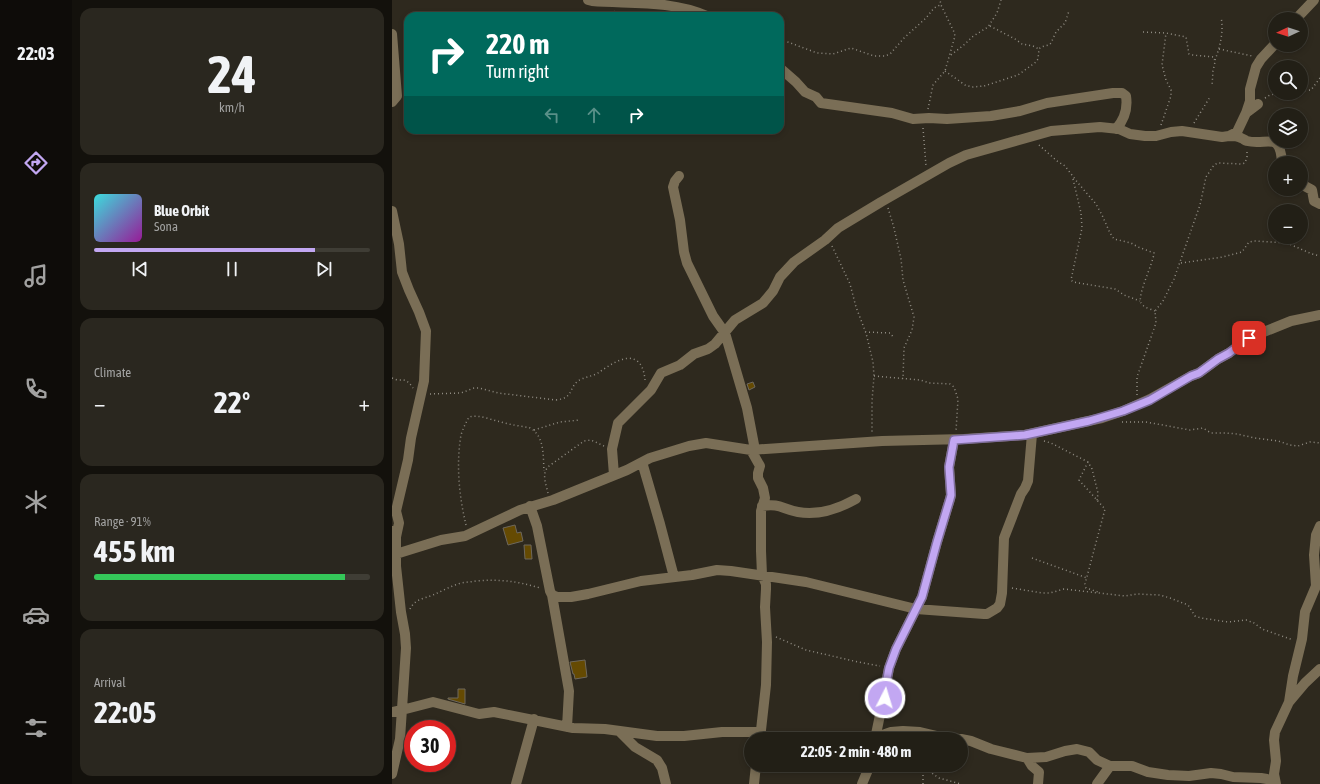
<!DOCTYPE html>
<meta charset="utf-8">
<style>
:root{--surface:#221f16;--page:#2a271f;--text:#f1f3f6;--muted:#a2a2a1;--line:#3f3d35;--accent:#c2a7f2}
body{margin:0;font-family:"Asap Condensed",sans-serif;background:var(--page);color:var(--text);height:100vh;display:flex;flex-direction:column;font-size:15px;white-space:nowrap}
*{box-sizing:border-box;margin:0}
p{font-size:13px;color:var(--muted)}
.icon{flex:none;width:22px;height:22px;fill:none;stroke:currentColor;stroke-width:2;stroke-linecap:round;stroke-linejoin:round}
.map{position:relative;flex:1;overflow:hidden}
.drawer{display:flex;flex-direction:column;gap:8px;padding:8px;background:#13110c;width:320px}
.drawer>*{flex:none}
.banner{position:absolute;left:12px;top:12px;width:380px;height:122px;border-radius:12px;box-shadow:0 2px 6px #0003,0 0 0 1px var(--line);background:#00695c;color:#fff;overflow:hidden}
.needle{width:26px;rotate:266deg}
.controls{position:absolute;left:876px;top:12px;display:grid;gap:8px}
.controls a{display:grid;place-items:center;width:40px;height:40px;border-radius:50%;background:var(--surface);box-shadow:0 2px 6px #0003,0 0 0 1px var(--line);font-size:20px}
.speed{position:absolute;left:12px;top:720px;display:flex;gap:8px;font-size:20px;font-weight:700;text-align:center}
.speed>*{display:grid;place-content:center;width:52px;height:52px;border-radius:50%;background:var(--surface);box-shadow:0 2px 6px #0003,0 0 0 1px var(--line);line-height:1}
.speed .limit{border:6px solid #d22;background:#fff;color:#111}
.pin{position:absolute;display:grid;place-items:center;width:34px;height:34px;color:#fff;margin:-17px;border-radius:8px;box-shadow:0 2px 6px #0006}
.me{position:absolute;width:44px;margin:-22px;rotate:5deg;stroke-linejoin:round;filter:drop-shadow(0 0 3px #0008)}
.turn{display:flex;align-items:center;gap:14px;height:84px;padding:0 16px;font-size:18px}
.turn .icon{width:52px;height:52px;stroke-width:2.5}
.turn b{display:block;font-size:28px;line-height:34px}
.lanes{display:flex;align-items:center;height:38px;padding:0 16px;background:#0003;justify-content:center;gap:20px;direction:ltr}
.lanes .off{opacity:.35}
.big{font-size:30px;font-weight:700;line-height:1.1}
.drawer .card{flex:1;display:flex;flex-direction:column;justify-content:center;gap:6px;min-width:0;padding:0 14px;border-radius:12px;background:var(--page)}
.drawer .dial{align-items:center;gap:0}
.dial b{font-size:52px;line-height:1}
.song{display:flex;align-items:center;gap:12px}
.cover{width:48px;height:48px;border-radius:6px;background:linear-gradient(135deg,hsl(180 70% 55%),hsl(300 70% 35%))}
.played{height:4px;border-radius:2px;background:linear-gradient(90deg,var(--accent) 80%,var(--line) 80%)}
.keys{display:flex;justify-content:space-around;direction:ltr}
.heat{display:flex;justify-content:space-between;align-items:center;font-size:22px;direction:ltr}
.charge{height:6px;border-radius:3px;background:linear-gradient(90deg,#34c759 91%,var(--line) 0)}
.trip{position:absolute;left:352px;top:732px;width:224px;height:40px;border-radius:20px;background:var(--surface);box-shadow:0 2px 6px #0003,0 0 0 1px var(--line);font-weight:700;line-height:40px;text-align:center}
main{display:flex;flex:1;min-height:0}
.tabs{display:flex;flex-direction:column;width:72px;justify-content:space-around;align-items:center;background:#0e0c09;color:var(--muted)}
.tabs .icon{width:28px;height:28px}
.tabs .current{color:var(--accent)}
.tabs b{font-size:18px;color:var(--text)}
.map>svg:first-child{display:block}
.building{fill:#654a02;stroke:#6e685d}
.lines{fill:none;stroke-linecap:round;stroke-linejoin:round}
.path{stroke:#918d84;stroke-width:1.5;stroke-dasharray:1 3;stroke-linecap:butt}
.minor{stroke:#7a6e56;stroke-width:10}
.route-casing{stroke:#7e6d9d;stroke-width:10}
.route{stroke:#c2a7f2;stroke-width:7}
</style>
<main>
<nav class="tabs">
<b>22:03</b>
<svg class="icon current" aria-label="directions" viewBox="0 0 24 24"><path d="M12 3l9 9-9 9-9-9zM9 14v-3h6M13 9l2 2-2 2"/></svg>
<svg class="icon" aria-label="music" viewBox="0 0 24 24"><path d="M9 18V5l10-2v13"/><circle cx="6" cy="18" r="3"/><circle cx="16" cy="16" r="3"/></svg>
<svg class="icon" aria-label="phone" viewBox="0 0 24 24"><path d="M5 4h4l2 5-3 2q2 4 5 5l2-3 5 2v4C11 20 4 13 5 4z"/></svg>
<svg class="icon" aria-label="climate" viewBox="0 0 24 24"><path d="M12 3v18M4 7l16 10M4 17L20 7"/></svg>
<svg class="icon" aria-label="car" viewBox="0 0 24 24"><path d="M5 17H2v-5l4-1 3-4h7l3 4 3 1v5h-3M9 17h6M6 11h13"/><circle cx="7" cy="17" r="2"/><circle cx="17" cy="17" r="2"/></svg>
<svg class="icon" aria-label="filters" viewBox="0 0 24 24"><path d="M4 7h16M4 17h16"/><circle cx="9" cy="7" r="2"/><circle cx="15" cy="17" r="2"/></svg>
</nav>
<section class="drawer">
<div class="card dial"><b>24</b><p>km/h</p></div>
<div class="card">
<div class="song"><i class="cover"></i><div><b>Blue Orbit</b><p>Sona</p></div></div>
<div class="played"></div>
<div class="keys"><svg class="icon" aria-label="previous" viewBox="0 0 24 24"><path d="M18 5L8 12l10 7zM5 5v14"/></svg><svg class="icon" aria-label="pause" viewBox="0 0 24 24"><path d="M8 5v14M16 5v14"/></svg><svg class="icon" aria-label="next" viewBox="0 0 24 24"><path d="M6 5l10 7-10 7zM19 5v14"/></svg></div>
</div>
<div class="card"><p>Climate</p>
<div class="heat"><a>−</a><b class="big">22°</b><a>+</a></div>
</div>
<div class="card"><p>Range · 91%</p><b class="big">455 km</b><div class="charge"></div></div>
<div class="card"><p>Arrival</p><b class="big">22:05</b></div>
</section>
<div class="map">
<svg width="928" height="784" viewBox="0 0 928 784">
<rect width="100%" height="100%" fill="#2e291e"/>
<path class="building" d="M361 382 363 387 357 390 355 384Z
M123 525 125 533 129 532 131 541 116 545 111 528Z
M132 545H139L140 559H133Z
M193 660 195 677 183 679 182 674H181L178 662Z
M66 689H73V704L56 699V698H66Z"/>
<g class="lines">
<path class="path" d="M222 11 223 16
M598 26 623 39 630 44 641 46 647 49
M751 32 774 33 794 37 797 54 800 55 822 57 823 62 821 71 820 86
M388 39 425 53 441 54 459 48 482 56H493L498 54 512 38 534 18 542 8 548 5
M827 49 860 56
M559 55 573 44 580 37 596 27 605 13 609 0
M823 60C828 47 832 31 829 17
M553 71 573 85 580 87 592 86 626 75 644 62 646 59 647 49 649 47 657 45 659 43 664 32 673 23 677 11
M909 91 919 90 928 78
M873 98 878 95 886 93
M536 109 541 85 553 71 563 36 562 32 549 5 548 0
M802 123 818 97
M769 125 779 96V90L774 80 770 65 774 33
M531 128 534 166
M647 145 665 161 673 166 686 183 704 204 710 215 718 233 722 239 739 243 746 247 762 253C761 264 745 295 749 303 752 308 759 309 763 311
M681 179 689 213 690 228 679 280 681 282 723 289 732 295 748 301
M496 208 502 228 509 259 511 280 522 317 520 330 512 348 511 379
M440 246 458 284 464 307 474 333 481 362 482 376 480 401V432
M789 263 831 257 850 252 857 242 862 241 895 243 920 254 928 256
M473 332 498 333 502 338
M482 376 528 380 538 383 558 384 562 387 566 399 564 431
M0 378C10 383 12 375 21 388
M38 394 69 393 82 388H87L106 393 164 400C182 398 176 389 186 381 191 377 199 377 206 373 218 365 240 348 250 367 252 372 253 377 253 382
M745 395V377L764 323 763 311 771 301 782 279 808 205 814 177 822 165 826 163 849 164 853 163 855 157V149
M730 422H754L798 430 811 428 819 433H834L845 434 863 438 886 441 898 445 906 446 918 442 928 443
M142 430 168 422 188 420
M652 441 659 443 696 462 700 469 706 493 705 501
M696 462 687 480 713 509 693 584 694 588 706 592
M156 493C154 484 149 473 157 466L192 441 199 440 212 446
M74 525C67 496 64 464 69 435 71 428 74 423 77 417 87 414 99 420 109 422 119 425 129 426 138 428 153 436 151 457 152 471
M640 558 695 578
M620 588 650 593H658L672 589 733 596 745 594 768 595 778 598 796 605 803 616 809 618 836 622 854 620 862 623 870 629 901 640
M18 609C23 599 31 599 41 595 50 591 59 586 69 583 74 582 79 582 84 581 107 579 125 581 148 588
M384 637 414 650 466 662 488 666
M527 765 535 768 541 774 547 778 569 784
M531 784V767"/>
<path class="minor" d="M196 0 200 1C238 4 279 0 315 16
M904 19 922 0
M0 34 5 96 0 102
M388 68 404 82 413 92 424 97 429 103 500 113 521 119 537 118 555 119 599 116 628 111 655 103 721 93H730L734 96C736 109 732 120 724 129
M854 113 858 101V89L864 67 869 59 883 44
M837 136C841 136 846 136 849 138 852 139 852 140 855 141 875 146 888 130 890 163
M287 176 283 181 281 187 288 220 292 252 295 263 321 316 333 333 355 408 363 450
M909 184 920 190 922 201 928 204
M0 211 7 244 10 272 17 290 27 312 34 331 32 381 19 438 16 460 4 511 7 523 4 537
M359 450 368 466 366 473V478L371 488 373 498 369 511V551L370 575 374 584V589L373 607 375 642 374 685 368 739
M250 462 268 524 282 577
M222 475 220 449 226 423 259 390 269 373 288 365 302 354 316 349 323 344 343 320 371 303 381 291 388 277 402 262 433 240 446 228 489 202 557 163 574 155 659 131 708 127 727 129 738 134 753 136H764L779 132 790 131 830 137 837 136 845 132 854 113 866 104
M138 506 145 526 158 591 160 595 165 597H179L196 594 249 581 300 575 325 570 339 571 414 582 524 609 592 614H595L605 608 608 604 610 593 612 538 629 494 633 488 636 481 640 434
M370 506C388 503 390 509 406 512 427 516 446 509 464 499
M0 557 4 554 49 540 73 536 128 510 161 500 235 470 258 458 297 446 314 443 359 450 490 441 572 439 633 435 710 418 731 411 758 399 799 376 807 373 826 359 837 353 857 338 899 321 928 315
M160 595 177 691 175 727
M897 702 901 676 910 639 913 612 924 586 922 555 924 535 928 526
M0 712 10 710 41 702 87 714 102 712 181 728 213 729 265 736H292L330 732H369
M228 732 243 747 265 760 270 768 274 784
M479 739 499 732 511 731 528 732 545 736 567 739
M483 739 488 715 493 698 494 684 497 668 504 649 530 597 545 542 558 499 559 495 557 467 562 440
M569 739 579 741 599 749 635 758 654 757 673 751 685 749 697 752 705 760 718 766H740L756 772 776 775 797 776 819 773 829 774 841 777 869 778 875 779 881 784
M635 758 640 766 647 772 646 784
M0 774 8 739 14 648 13 634 9 612 4 566V537L1 531
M124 784 142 719
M362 784 364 765
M470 784 478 765
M705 784 718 766
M884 784 882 774 884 761 882 740 883 732 897 702 913 683 928 669"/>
</g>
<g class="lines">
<defs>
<path id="route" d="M493 698 494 684 497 668 504 649 530 597 545 542 558 499 559 495 557 467 562 440 633 435 697 421 731 411 758 400 799 376 807 373 826 359 837 353 857 338"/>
</defs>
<use href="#route" class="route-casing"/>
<use href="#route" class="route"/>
</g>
</svg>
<div class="controls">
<a><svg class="needle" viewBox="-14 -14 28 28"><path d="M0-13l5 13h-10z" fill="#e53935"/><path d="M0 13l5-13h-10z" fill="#a2a2a1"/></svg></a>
<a><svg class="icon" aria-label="search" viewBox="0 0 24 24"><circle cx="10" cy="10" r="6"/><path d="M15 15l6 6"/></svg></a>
<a><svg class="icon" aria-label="layers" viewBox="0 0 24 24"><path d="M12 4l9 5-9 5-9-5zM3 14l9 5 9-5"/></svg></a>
<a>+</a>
<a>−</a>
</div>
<div class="speed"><div class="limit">30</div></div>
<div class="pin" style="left:857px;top:338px;background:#d93025"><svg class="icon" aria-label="arrive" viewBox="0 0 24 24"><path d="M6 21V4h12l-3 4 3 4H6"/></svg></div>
<svg class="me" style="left:493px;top:698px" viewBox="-20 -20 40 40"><circle r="17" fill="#c2a7f2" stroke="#fff" stroke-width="3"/><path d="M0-11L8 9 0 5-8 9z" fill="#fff"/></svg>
<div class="trip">22:05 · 2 min · 480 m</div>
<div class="banner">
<div class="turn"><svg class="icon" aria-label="right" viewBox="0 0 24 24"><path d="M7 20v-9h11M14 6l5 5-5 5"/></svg><div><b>220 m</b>Turn right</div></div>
<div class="lanes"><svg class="icon off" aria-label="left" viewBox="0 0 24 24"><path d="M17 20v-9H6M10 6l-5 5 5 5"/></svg><svg class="icon off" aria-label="ahead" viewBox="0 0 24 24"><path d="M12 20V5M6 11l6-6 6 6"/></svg><svg class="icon" aria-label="right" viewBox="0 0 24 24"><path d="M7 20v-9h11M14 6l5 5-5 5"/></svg></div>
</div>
</div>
</main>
